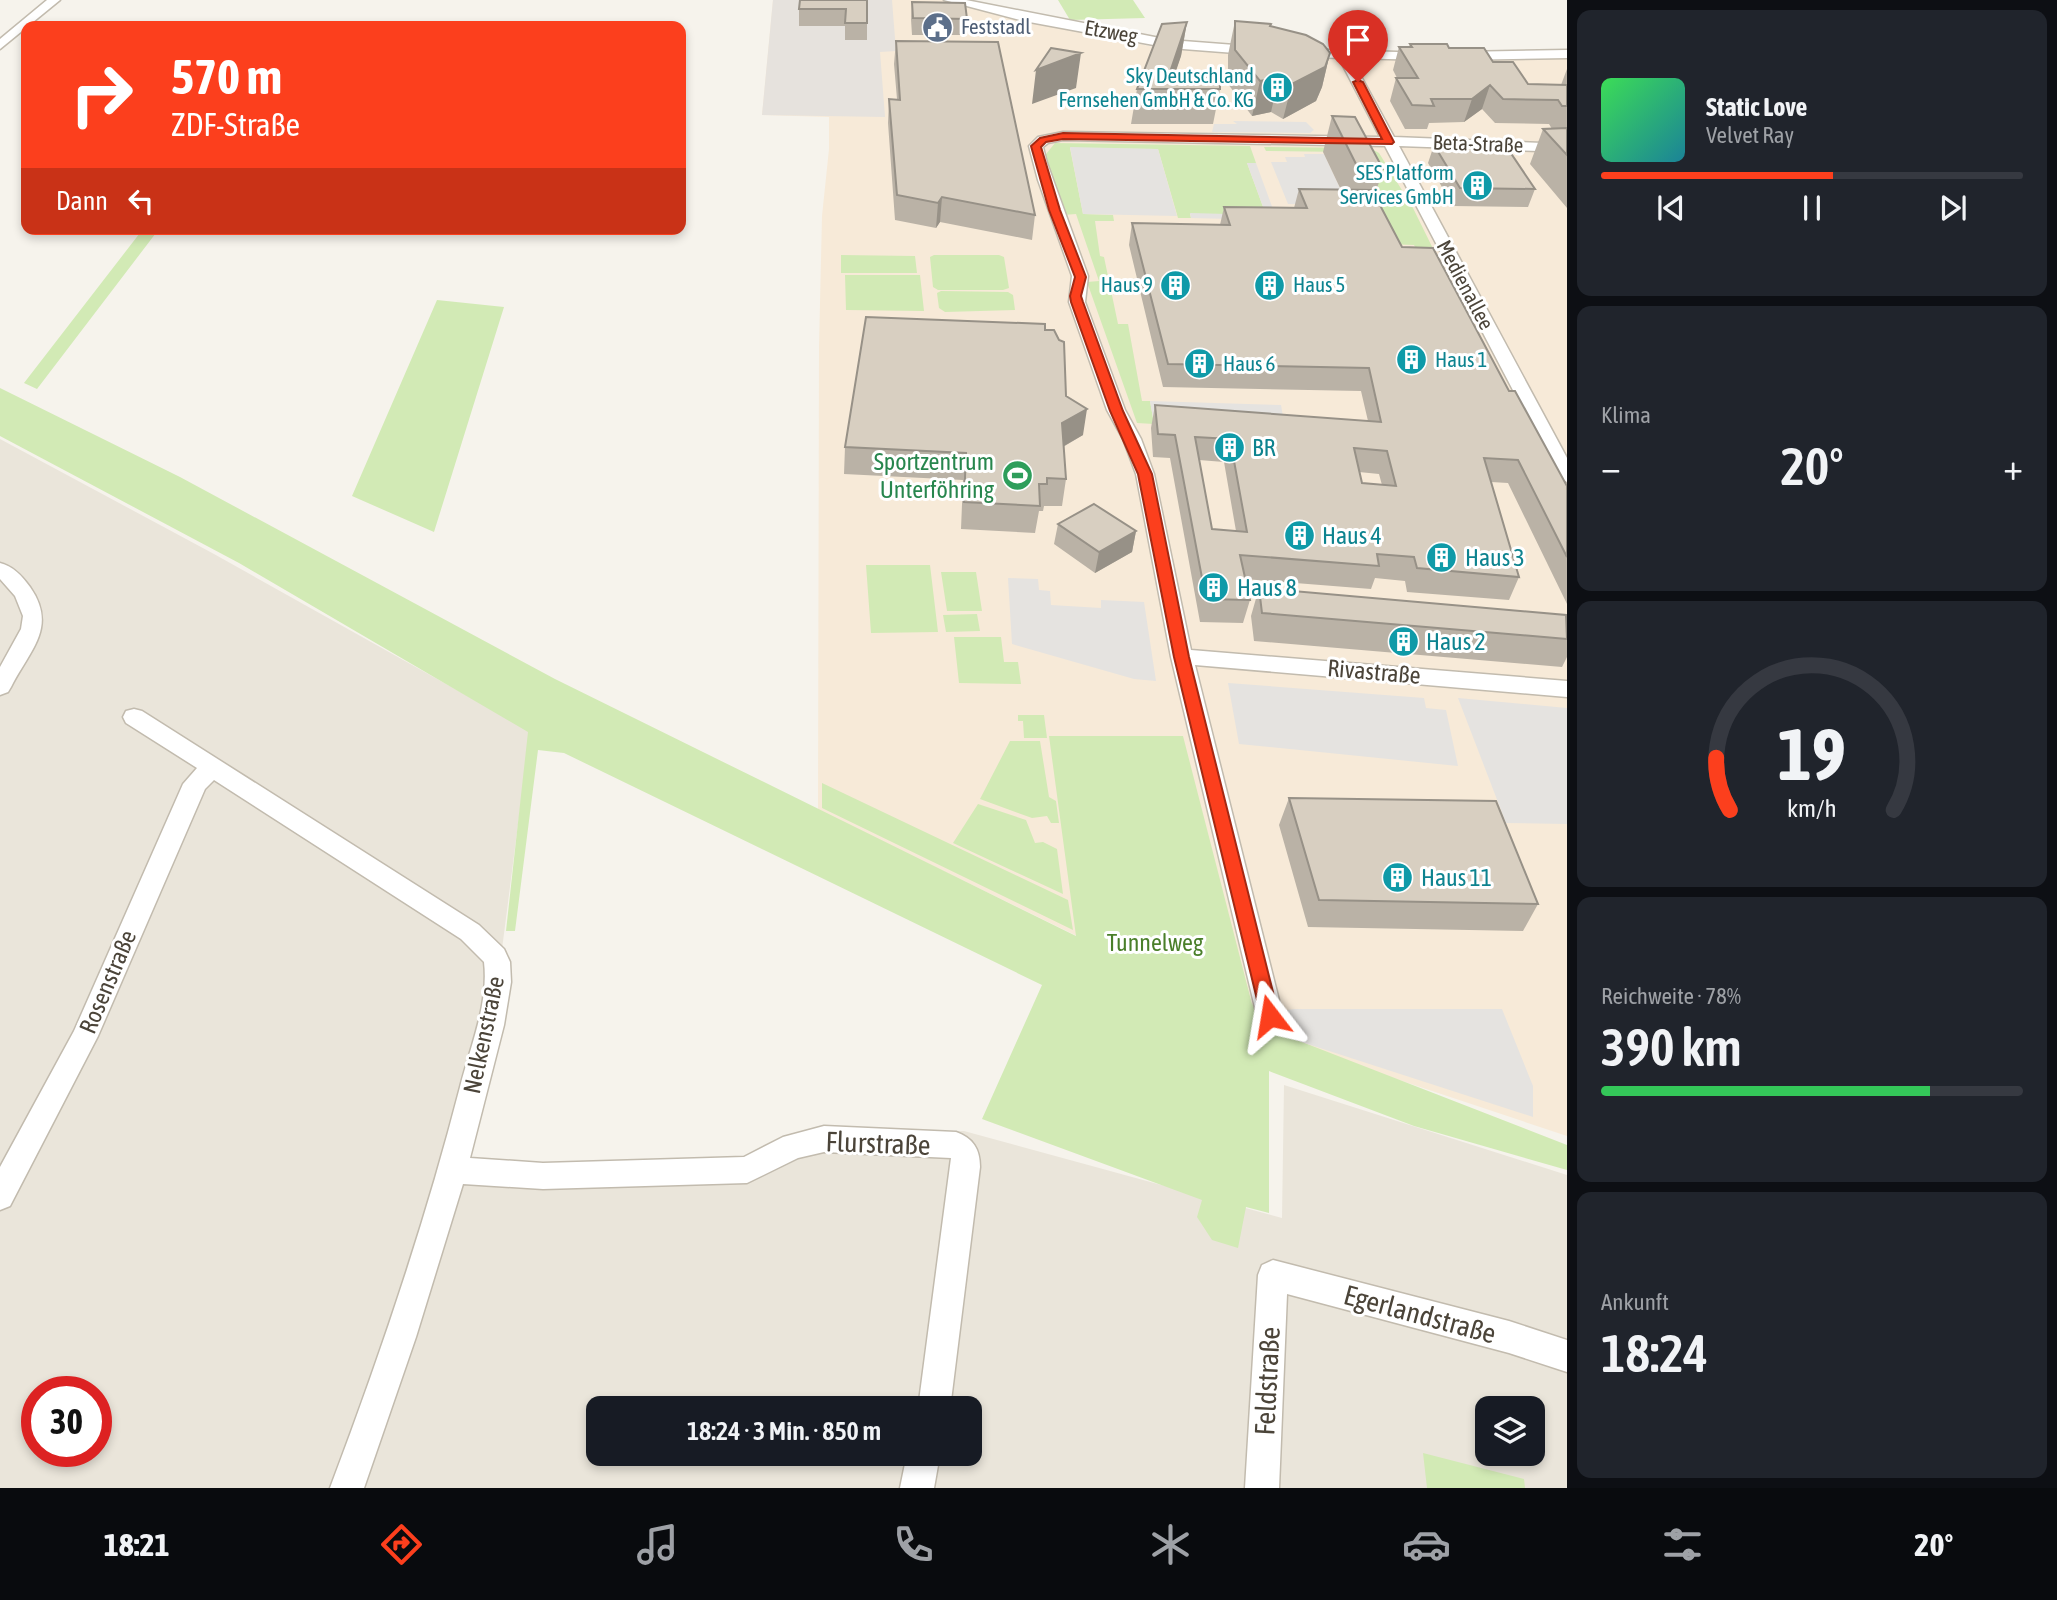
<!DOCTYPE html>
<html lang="de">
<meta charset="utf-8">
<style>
:root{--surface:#171b24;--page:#20242c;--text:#f1f3f6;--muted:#9ea1a6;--line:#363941;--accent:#fc3f1d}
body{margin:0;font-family:"Asap Condensed",sans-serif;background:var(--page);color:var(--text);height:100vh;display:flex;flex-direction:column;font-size:26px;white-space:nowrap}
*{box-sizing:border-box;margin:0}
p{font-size:23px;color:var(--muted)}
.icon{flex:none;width:38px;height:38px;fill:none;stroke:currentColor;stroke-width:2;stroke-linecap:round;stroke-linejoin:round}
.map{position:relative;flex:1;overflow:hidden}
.sheet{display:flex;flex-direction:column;gap:10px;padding:10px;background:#0d0f14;width:490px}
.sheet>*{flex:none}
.hud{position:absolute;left:21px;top:21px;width:665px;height:214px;border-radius:14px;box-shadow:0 4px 10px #0003;background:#fc3f1d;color:#fff;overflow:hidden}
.fabs{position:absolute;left:1475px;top:1396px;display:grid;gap:14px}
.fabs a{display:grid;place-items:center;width:70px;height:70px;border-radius:14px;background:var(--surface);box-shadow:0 4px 10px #0003;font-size:35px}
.speed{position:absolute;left:21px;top:1376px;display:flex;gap:14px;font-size:35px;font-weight:700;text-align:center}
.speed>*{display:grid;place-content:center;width:91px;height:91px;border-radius:50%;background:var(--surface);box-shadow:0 4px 10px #0003;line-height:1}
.speed .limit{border:10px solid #d22;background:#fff;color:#111}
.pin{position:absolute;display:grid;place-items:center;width:60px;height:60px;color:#fff;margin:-72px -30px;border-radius:50% 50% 50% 0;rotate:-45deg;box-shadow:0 0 7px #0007}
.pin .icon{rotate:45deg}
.me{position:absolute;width:77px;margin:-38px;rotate:346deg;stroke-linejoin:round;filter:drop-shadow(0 0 5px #0008)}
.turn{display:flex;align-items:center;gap:24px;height:147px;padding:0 35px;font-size:32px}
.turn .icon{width:91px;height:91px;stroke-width:2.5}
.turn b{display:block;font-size:49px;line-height:60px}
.then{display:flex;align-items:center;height:66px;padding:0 35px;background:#0003;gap:14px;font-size:26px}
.big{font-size:52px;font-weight:600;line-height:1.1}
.sheet .card{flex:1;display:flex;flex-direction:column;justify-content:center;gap:10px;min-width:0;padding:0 24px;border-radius:14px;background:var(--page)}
.sheet .dial{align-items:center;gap:0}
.dial svg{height:182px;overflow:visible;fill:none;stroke:var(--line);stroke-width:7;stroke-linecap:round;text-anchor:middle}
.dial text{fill:var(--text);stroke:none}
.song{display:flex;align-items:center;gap:21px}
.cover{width:84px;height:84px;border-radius:10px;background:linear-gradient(135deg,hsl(130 70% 55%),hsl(190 70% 35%))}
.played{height:7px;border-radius:4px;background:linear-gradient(90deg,var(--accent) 55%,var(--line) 55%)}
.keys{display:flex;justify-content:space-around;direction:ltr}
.heat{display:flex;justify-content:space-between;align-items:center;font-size:38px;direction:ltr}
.charge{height:10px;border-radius:5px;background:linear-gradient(90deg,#34c759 78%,var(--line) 0)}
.trip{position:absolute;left:586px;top:1396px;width:396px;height:70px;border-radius:14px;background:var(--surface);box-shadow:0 4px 10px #0003;font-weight:600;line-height:70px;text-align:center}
.tabs{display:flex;height:112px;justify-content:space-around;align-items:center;background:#090b0e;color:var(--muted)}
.tabs .icon{width:49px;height:49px}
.tabs .current{color:var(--accent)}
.tabs b{font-size:32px;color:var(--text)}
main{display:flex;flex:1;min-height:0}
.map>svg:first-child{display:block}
.residential{fill:#eae5da;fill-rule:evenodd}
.commercial{fill:#f7ead8}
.industrial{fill:#e6e2dd}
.green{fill:#d2eab5}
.parking{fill:#e5e3e0}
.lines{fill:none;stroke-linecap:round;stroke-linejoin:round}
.street-casing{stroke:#c2bbae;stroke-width:3}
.street{fill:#fff;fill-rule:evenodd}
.wall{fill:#bab2a6;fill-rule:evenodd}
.shaded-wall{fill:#979187}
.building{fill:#d8cfc1;stroke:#979187;stroke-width:2;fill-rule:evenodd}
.route{fill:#fc3f1d;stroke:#a42913;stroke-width:2}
.labels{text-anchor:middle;stroke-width:6;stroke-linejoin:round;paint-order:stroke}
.far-service-label{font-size:21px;fill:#4e5e75;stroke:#fff;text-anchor:start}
.far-street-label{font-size:21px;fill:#4b4439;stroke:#fff}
.far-culture-label{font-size:21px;fill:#0d838f;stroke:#fff;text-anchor:end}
.culture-label{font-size:24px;fill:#0d838f;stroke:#fff;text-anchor:start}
.leisure-label{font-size:24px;fill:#27864d;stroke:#fff;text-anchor:end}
.street-label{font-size:24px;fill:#4b4439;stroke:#fff}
.park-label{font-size:24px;fill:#4a7f2a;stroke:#fff}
.near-street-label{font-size:28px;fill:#4b4439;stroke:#fff}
</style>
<main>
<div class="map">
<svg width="1567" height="1488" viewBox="0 0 1567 1488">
<rect width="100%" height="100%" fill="#f6f3ec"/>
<path class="residential" d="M0 439 214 554 530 731 502 949 451 1170 723 1168 792 1133 964 1131 1282 1218 1284 1085 1567 1175V1488H0ZM37 1391H96V1451H37ZM598 1409H970V1454H598ZM1488 1409H1533V1454H1488Z"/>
<path class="commercial" d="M773 0H944L1167 50 1205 49 1324 59H1567V1136L1285 1042 1077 936 818 810 819 347 822 216 829 149V117L762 115Z"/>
<path class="industrial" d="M773 0H892L896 51 880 52 885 117 762 115Z"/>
<path class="green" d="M1058 0H1133L1145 18 1070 20Z
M1055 143 1250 146 1256 163H1247L1266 215 1190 214 1191 218H1178L1158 149 1070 148 1083 214 1113 215 1114 221H1095L1100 256 1104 257 1118 324H1128L1142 401H1150L1154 424 1137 423 1087 282 1099 281 1076 214 1063 215 1042 159Z
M1264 147 1370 148 1379 153 1413 208 1478 340 1423 263 1414 245 1382 244 1346 152 1266 151Z
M143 229H159L37 389 24 383Z
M841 255 915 256 917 273H841Z
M934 255H999L1004 257 1009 288 1003 290H938L933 287 930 257Z
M845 275H920L924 311 846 310Z
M941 291 1008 292 1013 295 1015 310 945 312 939 308 937 293Z
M437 300 504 307 434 532 352 496Z
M0 388 180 477 555 679 1076 936 1049 736H1183L1252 1004 1302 1042 1567 1145V1170L1414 1126 1269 1071V1213L1246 1207 1238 1248 1212 1240 1197 1217 1202 1200 982 1119 1042 985 564 753 538 750 515 931H506L528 732 239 563 0 436Z
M866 565H930L938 632 871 633Z
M941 572H976L982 611H947Z
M977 614 980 631 946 632 943 615Z
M954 637H1001L1004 662H1018L1021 684 959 683Z
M1018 715H1044L1047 738H1024L1023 721H1018Z
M1010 741H1040L1049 797 1056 801 1059 823H1051L1047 816 1032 818 980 799Z
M822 783 1068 900 1073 930 822 808Z
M978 804 1026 820 1035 843 1043 842 1057 849 1063 894 953 843Z
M1423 1453 1524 1479 1525 1488H1427Z"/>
<path class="parking" d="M1233 121 1306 122 1314 130 1310 133 1212 132 1214 124H1237Z
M1070 147 1158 149 1177 216 1083 214Z
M1304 154H1324L1348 205 1288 204 1271 162H1287L1285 157H1305Z
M1247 163H1256L1277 220 1191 218 1190 213 1266 215Z
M1150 401 1281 405 1286 433 1154 424Z
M1008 578 1038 579 1039 590 1050 591 1051 605 1101 608V600L1144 602 1156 681 1134 679 1012 644Z
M1228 683 1424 698 1426 708 1446 710 1458 766 1239 744Z
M1458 698 1567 708V824L1506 823Z
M1294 1009H1502L1533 1086V1117L1286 1037 1281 1011Z"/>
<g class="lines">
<defs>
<path id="street" d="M47 0H60L0 49V39Z
M944 0H966L1170 40 1261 47 1267 51 1261 55 1170 48 1024 21Z
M1299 49 1430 53V59L1425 60 1351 58 1394 137 1567 144V152L1399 146 1567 458V482L1558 476 1385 146 1063 140 1048 143 1043 147 1047 163 1088 276 1085 302 1125 410 1141 439 1154 474 1191 650 1567 681V697L1195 665 1283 1016 1279 1024 1270 1027 1261 1024 1257 1016 1171 657 1136 474 1123 439 1107 410 1069 302 1072 276 1038 180 1029 146 1038 137 1063 132 1380 137 1339 58 1295 56V50Z
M1567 50V58L1459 60 1453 56 1459 52Z
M0 563C13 566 22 576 30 587 58 627 30 650 11 687L8 692 0 695V667L21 629 23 616 15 596 0 579Z
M134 709 142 711 479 925 504 949 510 962 511 982 504 1025 470 1158 543 1163 744 1157 783 1137 824 1126 956 1132C973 1138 980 1149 980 1167L950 1409H918L951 1158 824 1152 798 1158 747 1183 543 1189 463 1184 416 1337 364 1488H330C380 1356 425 1223 460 1087 470 1047 489 1004 484 962L461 939 214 780 205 789 98 1036 10 1206 0 1210V1167L74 1031 183 784 197 768 126 723 123 717 126 711Z
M1273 1260 1509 1321 1567 1340V1372L1509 1353 1287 1294 1279 1488H1245L1258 1275 1262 1265Z
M907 1454H940L934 1488H900Z"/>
</defs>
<use href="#street" class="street-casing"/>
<use href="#street" class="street"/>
</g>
<path class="wall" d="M867 0V40H845V26H799V9Z
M912 2 967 19 965 35H912L911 19Z
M1235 21 1271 26 1330 53 1322 87 1316 101 1283 119 1271 112 1252 116 1228 84V55Z
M1187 22 1181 56 1174 75 1220 89 1213 124H1131L1137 89Z
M896 41 1035 215 1032 240 940 222 936 228 895 220 888 123 889 99H897L894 64Z
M1410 44 1449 48 1493 62 1528 84 1561 85 1567 69V208L1530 164 1543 129H1552L1549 124 1495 123 1482 109 1464 122 1429 123 1427 129H1405L1390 101 1396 78H1397L1393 70 1399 47H1409Z
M1332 116 1383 169 1375 195 1402 247 1509 391 1567 486V604L1508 483 1491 482 1519 577 1509 600 1407 592 1405 581 1375 578 1371 589 1245 579 1250 600 1243 623 1200 622 1170 458 1153 457 1151 428 1155 405 1368 421 1361 391 1163 387 1129 245 1132 223 1220 225 1224 207 1294 208 1299 189 1341 190 1323 152ZM1199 460 1224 462 1236 531 1212 529ZM1359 472 1379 474 1382 485 1362 483Z
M1434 145 1535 189 1528 207 1453 206 1428 163Z
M1045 330 1059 340 1066 396 1083 435 1063 447 1066 479 1062 506H1044L1043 511H1039L1035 533 961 529 963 480 844 474 845 447Z
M1058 524 1136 531 1132 552 1095 573 1054 544Z
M1259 588 1567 617V657L1562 667 1254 641 1251 616Z
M1289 798 1538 904 1523 931 1308 927 1279 825Z"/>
<path class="shaded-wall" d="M1187 22 1181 56 1170 89 1169 75Z
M1081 53 1076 88 1032 104 1036 70Z
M1330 53 1322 87 1316 101 1283 119 1292 84Z
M1279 77 1271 112 1252 116 1260 81Z
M1490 85 1482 109 1464 122 1472 99Z
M942 197 940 222 936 228 938 203Z
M1087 409 1083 435 1057 450 1062 423Z
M1136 531 1132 552 1095 573 1099 552Z"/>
<path class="building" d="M800 0H867V23H845L846 9H799Z
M912 2 965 3 967 19 913 18Z
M1235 21 1271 24 1270 26 1306 35 1323 44 1330 53 1325 67 1292 84 1279 77 1260 81 1235 50Z
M1187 22 1169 75 1220 78V89H1137L1162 24Z
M896 41 998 42 1035 215 942 197 938 203 897 195 889 99 900 100Z
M1410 44H1447L1449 48H1484L1493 62H1513L1528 84 1567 85V106H1562L1558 100 1503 99 1490 85 1472 99H1431L1434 106 1412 105 1396 78H1418L1399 47H1412Z
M1051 48 1081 53 1036 70Z
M1332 116 1355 117 1383 169 1358 168Z
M1567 128V155L1543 129Z
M1434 145 1506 146 1535 189 1460 188Z
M1299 189 1372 190 1402 247 1433 248 1509 391H1515L1567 486V557L1518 460 1484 458 1519 577 1417 568 1414 557 1377 554 1379 566 1240 555 1250 600 1206 599 1175 435 1158 434 1155 405 1381 422 1369 368 1168 364 1132 223 1230 225 1224 207 1307 208ZM1195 437 1230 439 1247 532 1212 529ZM1354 448 1387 451 1396 486 1362 483Z
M866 317 1045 324V330H1054L1059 340 1064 342 1066 396 1087 409 1062 423 1066 479 1047 478V484H1039L1040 506 964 502 966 453 845 447Z
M1094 504 1136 531 1099 552 1058 524Z
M1259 588 1566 615 1567 639 1262 613Z
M1289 798 1496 801 1538 904 1319 900Z"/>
<path class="route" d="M1358 80 1363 82 1394 142 1392 144 1063 139 1046 142 1041 147 1060 210 1086 277 1081 296 1083 302 1123 411 1152 474 1189 657 1279 1016 1277 1022 1270 1024 1263 1022 1261 1016 1174 657 1138 474 1110 411 1071 302 1070 296 1075 277 1049 210 1031 146 1040 138 1063 133 1382 139 1353 82Z"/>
<defs>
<symbol id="civic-disc" viewBox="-11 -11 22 22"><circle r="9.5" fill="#5c6f8a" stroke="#fff"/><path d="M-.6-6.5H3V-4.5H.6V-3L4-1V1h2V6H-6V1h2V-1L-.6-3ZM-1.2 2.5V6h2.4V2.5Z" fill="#fff"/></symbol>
<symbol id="building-disc" viewBox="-11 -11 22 22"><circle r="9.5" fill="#0f9aa8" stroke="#fff"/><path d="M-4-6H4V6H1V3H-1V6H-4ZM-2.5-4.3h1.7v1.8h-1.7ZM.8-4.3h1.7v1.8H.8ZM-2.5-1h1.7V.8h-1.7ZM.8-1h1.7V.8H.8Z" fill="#fff"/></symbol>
<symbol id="stadium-disc" viewBox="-11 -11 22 22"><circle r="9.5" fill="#2e9e5b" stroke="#fff"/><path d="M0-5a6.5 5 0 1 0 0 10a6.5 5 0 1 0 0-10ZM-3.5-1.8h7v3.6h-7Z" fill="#fff"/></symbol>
</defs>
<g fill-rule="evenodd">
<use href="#civic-disc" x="920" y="10" width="35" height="35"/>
<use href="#building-disc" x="1260" y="70" width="35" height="35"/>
<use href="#building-disc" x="1460" y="168" width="35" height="35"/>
<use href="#building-disc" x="1158" y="268" width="35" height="35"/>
<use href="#building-disc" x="1252" y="268" width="35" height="35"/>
<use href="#building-disc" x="1394" y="342" width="35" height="35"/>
<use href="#building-disc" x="1182" y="346" width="35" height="35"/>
<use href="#building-disc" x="1212" y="430" width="35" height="35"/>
<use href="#stadium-disc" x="1000" y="458" width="35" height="35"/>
<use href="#building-disc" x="1282" y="518" width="35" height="35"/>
<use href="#building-disc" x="1424" y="540" width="35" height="35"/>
<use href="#building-disc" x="1196" y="570" width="35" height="35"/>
<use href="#building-disc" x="1386" y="624" width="35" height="35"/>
<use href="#building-disc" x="1380" y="860" width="35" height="35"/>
</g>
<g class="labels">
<g class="far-service-label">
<text x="961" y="34">Feststadl</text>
</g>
<g class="far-street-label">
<text transform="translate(1111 32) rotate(10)" y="7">Etzweg</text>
<text transform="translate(1478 144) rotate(2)" y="7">Beta-Straße</text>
<text transform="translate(1465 285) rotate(62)" y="7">Medienallee</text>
</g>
<g class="far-culture-label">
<text x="1254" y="83">Sky Deutschland<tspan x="1254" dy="24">Fernsehen GmbH &amp; Co. KG</tspan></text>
<text x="1454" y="180">SES Platform<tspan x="1454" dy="24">Services GmbH</tspan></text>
<text x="1153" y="292">Haus 9</text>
<text x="1293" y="292" text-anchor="start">Haus 5</text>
<text x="1435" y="367" text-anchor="start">Haus 1</text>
<text x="1223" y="371" text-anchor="start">Haus 6</text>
</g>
<g class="culture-label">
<text x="1252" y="456">BR</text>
<text x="1322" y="544">Haus 4</text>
<text x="1465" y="566">Haus 3</text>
<text x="1237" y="596">Haus 8</text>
<text x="1426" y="650">Haus 2</text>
<text x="1421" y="886">Haus 11</text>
</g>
<g class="leisure-label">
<text x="994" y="470">Sportzentrum<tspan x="994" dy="28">Unterföhring</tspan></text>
</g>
<g class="street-label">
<text transform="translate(1374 672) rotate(5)" y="8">Rivastraße</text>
<text transform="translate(108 982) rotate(-67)" y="8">Rosenstraße</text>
<text transform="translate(484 1035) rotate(-78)" y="8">Nelkenstraße</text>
</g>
<g class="park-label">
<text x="1155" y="951">Tunnelweg</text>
</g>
<g class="near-street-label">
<text transform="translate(878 1143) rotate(2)" y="10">Flurstraße</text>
<text transform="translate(1420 1314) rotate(15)" y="10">Egerlandstraße</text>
<text transform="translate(1267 1381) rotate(-87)" y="10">Feldstraße</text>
</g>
</g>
</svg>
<div class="fabs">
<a><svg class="icon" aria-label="layers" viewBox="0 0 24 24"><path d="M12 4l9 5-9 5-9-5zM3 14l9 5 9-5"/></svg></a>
</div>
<div class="speed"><div class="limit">30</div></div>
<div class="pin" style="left:1358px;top:82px;background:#d93025"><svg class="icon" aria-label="arrive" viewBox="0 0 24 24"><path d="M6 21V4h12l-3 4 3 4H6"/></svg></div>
<svg class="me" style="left:1270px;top:1016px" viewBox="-20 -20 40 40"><path d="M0-17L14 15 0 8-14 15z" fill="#fc3f1d" stroke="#fff" stroke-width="4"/></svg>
<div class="trip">18:24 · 3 Min. · 850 m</div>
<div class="hud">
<div class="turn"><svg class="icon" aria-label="right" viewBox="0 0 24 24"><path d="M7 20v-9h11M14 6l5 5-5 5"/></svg><div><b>570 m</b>ZDF-Straße</div></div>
<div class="then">Dann<svg class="icon" aria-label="left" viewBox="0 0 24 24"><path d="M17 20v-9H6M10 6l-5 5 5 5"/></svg></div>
</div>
</div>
<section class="sheet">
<div class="card">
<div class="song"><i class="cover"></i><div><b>Static Love</b><p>Velvet Ray</p></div></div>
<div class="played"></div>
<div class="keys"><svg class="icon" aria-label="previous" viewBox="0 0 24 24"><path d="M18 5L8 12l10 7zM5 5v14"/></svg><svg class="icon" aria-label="pause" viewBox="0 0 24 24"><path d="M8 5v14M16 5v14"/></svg><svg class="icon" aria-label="next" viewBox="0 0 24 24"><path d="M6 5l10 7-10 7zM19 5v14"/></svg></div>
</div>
<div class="card"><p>Klima</p>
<div class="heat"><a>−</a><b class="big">20°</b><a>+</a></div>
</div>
<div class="card dial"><svg viewBox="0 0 100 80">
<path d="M14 69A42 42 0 1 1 86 69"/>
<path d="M14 69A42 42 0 0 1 8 46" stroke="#fc3f1d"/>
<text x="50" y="56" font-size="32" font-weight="700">19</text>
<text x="50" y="72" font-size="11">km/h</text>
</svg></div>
<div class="card"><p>Reichweite · 78%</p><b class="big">390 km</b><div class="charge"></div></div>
<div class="card"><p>Ankunft</p><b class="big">18:24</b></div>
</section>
</main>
<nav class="tabs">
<b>18:21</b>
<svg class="icon current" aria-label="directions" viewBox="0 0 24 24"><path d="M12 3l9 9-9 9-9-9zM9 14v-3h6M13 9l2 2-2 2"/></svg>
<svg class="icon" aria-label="music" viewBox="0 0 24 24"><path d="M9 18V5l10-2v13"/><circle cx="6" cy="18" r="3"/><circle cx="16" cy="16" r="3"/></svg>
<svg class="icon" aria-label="phone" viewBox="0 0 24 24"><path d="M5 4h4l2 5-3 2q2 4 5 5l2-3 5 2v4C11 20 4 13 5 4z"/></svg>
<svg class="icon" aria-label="climate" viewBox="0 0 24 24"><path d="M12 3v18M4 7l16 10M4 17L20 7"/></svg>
<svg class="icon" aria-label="car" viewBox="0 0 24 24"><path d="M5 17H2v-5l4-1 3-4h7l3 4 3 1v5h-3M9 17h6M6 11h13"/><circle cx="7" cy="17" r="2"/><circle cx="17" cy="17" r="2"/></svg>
<svg class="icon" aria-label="filters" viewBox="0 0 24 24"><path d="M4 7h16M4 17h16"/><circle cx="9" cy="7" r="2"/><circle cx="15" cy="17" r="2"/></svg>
<b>20°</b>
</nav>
